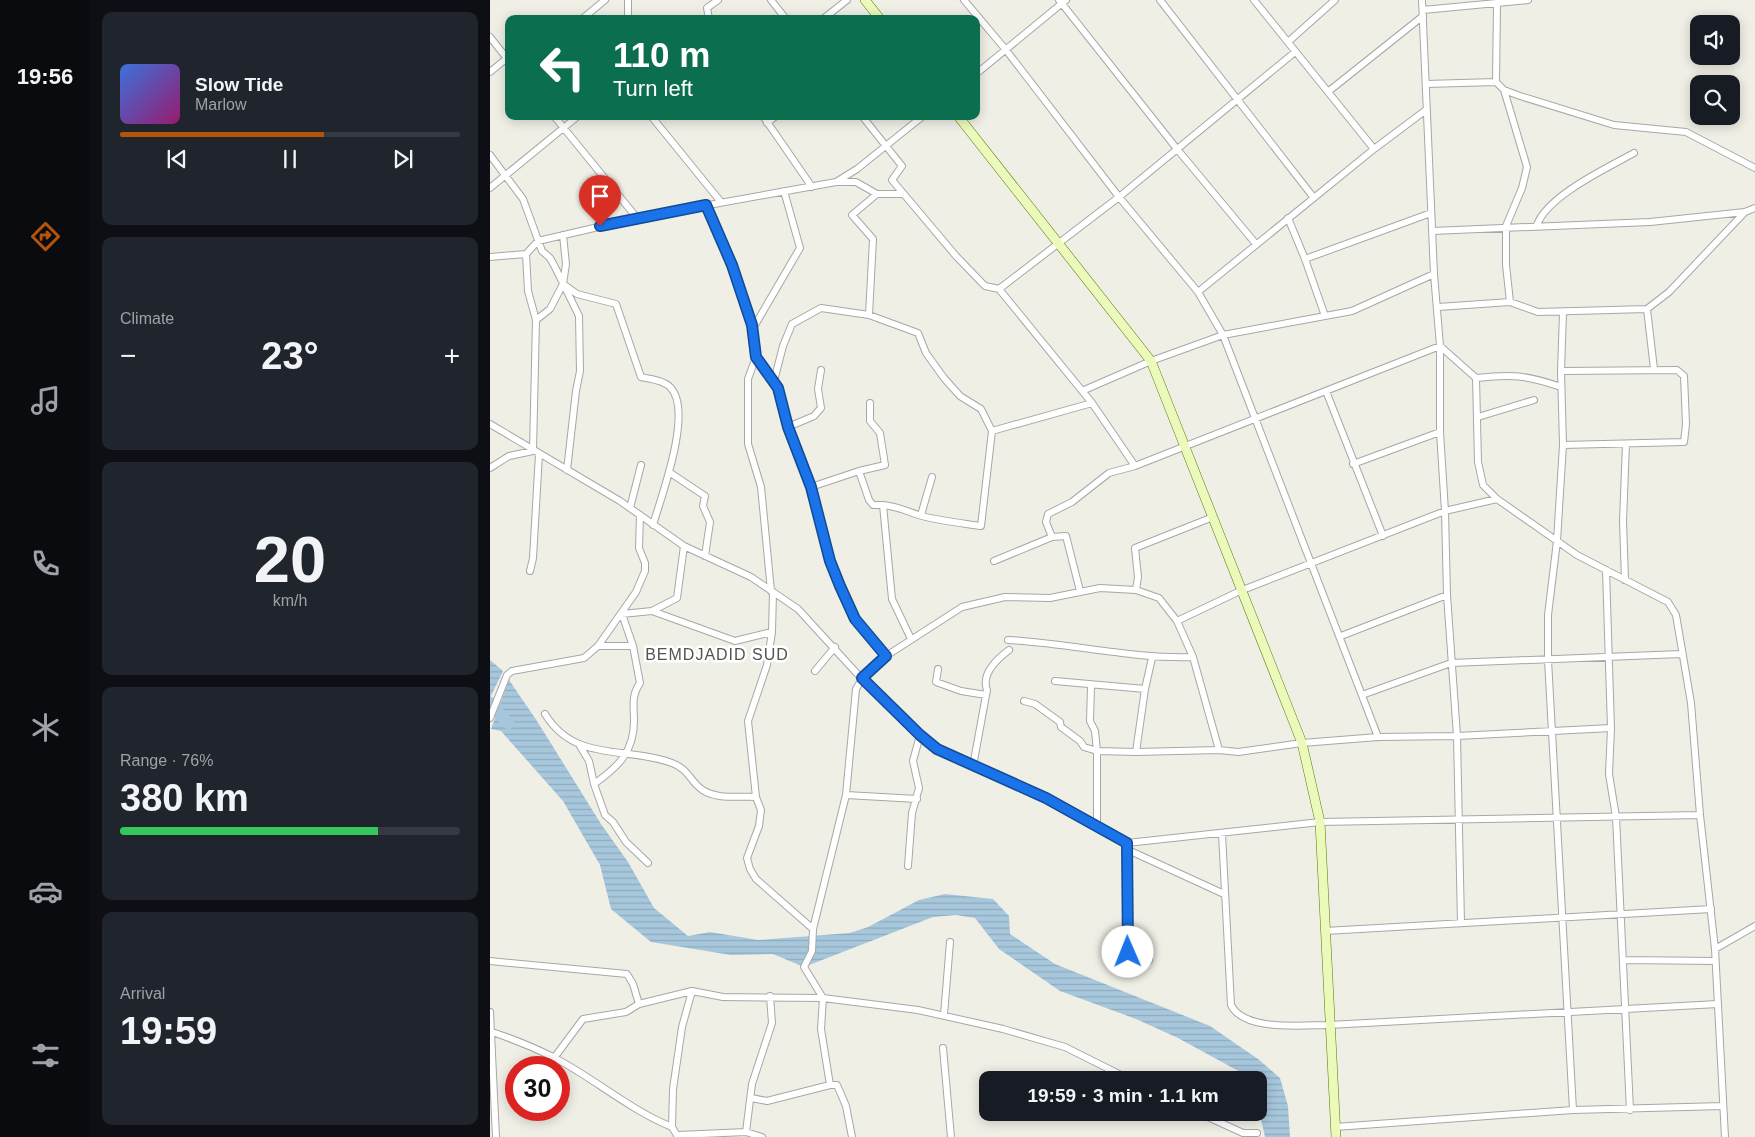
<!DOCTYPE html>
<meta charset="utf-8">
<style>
:root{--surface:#171b24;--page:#20242c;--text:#f1f3f6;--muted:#9ea1a6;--line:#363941;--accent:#b45309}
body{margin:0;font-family:Arial,sans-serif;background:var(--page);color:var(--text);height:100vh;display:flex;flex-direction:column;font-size:19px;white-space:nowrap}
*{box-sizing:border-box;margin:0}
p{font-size:16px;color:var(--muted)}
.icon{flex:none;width:28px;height:28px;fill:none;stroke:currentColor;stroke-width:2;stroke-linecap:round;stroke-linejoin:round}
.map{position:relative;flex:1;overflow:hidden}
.drawer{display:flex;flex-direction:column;gap:12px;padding:12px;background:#0d0f14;width:400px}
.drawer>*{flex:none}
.guide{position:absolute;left:15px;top:15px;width:475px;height:105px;border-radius:10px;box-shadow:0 2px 12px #0003;background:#0b6e4f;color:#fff;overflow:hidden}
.buttons{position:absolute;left:1200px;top:15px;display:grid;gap:10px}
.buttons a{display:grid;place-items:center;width:50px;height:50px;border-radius:10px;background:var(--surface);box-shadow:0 2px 12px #0003;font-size:25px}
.speed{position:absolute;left:15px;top:1056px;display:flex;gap:10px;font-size:25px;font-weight:700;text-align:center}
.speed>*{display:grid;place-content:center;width:65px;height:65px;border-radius:50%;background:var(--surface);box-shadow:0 2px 12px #0003;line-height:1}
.speed .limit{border:8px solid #d22;background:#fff;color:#111}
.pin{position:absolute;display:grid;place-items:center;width:42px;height:42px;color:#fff;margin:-51px -21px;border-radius:50% 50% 50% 0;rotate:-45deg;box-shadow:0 0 5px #0007}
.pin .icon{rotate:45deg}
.me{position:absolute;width:55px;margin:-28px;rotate:359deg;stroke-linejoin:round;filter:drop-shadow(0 0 4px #0008)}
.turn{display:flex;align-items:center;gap:18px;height:105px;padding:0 25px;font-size:22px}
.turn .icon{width:65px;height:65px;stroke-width:2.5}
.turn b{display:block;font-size:35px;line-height:42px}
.big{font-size:38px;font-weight:800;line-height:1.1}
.drawer .card{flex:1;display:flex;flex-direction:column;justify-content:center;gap:8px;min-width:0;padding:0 18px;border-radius:10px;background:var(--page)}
.drawer .dial{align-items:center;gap:0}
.dial b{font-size:65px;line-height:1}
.song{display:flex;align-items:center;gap:15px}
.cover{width:60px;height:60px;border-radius:8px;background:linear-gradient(135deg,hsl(220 70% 55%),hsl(320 70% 35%))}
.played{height:5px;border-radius:2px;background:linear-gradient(90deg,var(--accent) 60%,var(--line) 60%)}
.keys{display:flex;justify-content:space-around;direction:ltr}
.heat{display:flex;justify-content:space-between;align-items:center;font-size:28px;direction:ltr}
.charge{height:8px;border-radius:4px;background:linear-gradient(90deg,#34c759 76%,var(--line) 0)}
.trip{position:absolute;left:489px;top:1071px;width:288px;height:50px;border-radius:10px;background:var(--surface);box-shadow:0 2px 12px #0003;font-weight:800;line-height:50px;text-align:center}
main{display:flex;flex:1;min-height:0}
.dock{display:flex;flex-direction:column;width:90px;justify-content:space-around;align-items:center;background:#090b0e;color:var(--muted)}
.dock .icon{width:35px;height:35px}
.dock .selected{color:var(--accent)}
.dock b{font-size:22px;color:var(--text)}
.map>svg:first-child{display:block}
.water{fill:url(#water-rules)}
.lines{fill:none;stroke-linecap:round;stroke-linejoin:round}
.river{stroke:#a7c7dd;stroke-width:12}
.street-casing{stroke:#a7a7a7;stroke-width:8}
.secondary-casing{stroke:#577706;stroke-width:10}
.street{stroke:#fff;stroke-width:6}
.secondary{stroke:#ebf9bb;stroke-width:9}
.route-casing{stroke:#114b97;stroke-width:12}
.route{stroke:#1a73e8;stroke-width:9}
.labels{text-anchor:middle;stroke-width:5;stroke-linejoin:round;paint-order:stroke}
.neighbourhood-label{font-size:16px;letter-spacing:1px;fill:#535353;stroke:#fff}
</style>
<main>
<nav class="dock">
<b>19:56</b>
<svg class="icon selected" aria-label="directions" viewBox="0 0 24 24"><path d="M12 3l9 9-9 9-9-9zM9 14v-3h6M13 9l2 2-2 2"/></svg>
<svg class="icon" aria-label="music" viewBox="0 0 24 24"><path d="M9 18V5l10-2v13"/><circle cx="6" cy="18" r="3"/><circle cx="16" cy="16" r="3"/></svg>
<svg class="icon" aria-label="phone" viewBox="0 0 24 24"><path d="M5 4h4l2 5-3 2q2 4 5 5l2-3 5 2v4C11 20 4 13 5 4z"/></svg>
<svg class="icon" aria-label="climate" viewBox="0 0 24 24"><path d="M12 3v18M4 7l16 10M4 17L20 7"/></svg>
<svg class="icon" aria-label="car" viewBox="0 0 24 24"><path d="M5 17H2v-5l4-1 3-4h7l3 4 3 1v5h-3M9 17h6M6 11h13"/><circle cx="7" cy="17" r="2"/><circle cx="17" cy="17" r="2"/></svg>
<svg class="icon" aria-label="filters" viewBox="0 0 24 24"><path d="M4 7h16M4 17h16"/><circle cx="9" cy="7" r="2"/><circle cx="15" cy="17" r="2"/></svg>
</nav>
<section class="drawer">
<div class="card">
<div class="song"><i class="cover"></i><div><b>Slow Tide</b><p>Marlow</p></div></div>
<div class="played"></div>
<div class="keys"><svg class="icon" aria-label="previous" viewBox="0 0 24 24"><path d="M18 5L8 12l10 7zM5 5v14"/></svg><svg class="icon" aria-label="pause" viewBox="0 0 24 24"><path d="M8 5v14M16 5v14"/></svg><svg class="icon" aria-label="next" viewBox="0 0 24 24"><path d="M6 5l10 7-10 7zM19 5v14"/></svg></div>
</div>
<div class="card"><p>Climate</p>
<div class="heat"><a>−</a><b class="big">23°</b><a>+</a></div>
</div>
<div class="card dial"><b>20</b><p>km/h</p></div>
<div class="card"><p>Range · 76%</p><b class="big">380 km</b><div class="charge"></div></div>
<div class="card"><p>Arrival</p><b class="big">19:59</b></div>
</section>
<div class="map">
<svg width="1265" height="1137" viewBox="0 0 1265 1137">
<defs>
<pattern id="water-rules" width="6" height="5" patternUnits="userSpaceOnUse" patternTransform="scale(1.25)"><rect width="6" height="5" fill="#a7c7dd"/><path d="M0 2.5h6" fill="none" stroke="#8fabbd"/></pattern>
</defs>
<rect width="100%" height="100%" fill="#f0efe6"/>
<path class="water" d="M0 660 13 671 0 698Z
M19 680 47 721 111 824 138 862 164 908 198 936 220 932 268 940 360 933 378 927 429 900 455 894 503 899 519 916 520 934 565 964 720 1026 768 1059 790 1078 798 1106 800 1137H775L768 1106V1080H755L752 1073 688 1038 646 1019 570 991 509 949 485 918 466 915 443 917 314 967 283 954 241 955 161 942 121 909 110 865 73 801 11 731 1 729Z"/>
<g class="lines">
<path class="river" d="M0 703 18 723"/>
<defs>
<path id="street" d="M138 0V19
M281 0 296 19
M474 0 516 50 629 197 708 292 733 335 888 737
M569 0 687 149 766 244
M670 0 824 198
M764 0 884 149
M932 0 944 274 950 346V432L955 511 957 595 967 736 971 923
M933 10 1038 0
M92 19 115 0
M219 19 217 8 228 0
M333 19 357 0
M0 37 19 61
M798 42 845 0
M0 72 16 59
M486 74 576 0
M1006 82 1007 5
M936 84 1006 82 1014 90 1030 96 1124 125 1196 132 1265 168
M1014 90 1037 167 1032 188 1016 226V265L1020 302
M839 91 933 16
M64 116 147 218
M161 116 231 202
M273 116 322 187
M372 116 412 166 402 180 466 256 495 286 509 289 602 403 645 466 950 346 986 378C1022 374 1036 375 1071 387
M277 123 286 116
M0 155 33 199 52 251 60 258 65 267 89 316 90 371 86 391 77 470
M346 182 367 169 433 116
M0 188 88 116
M387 194 362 215 383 239 379 315 428 333 436 353 454 378 470 396 491 409 502 431 491 526C471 523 451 521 432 516 418 512 407 506 393 505
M216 205 242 265 261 325 266 357 288 388 298 427 321 487 340 561 350 586 365 619 396 656
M798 218 815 259 941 213
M1047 225C1057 196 1117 168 1144 153
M942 231 1160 222 1255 212 1265 208
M73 235 76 264 73 284 87 294 126 304 151 377C160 379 173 380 180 387 204 410 171 497 163 525
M0 257 36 254
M815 259 835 316
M509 289 629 197 805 52
M708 292 884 149 936 110
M948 307 1020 302 1048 312 1157 309 1179 292 1255 212
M1157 309 1164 369
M46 320 60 309 73 284
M261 325H265L310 248 294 191
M266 357 258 379V444L271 487 281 591
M1071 371 1187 370 1194 376 1196 424 1194 442 1073 445 1067 541 1058 615V660L1083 1110
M986 378 988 462 993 485 1007 499 1087 555 1178 602 1186 615 1201 703 1210 815 1225 949 1235 1137
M284 381 293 346 302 324 331 308 379 315
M592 391 661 361 733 335 862 311 944 274
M836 391 893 536
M988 417 1044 400
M0 424 130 501 194 546 261 577 308 609 372 679 430 735 447 749 556 798 637 843 830 822 1210 815
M298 427 324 416 331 408 328 389 331 370
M502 431 602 403
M1073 445 1071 371 1073 313
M863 464 950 432
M0 468 19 456 43 451 46 320 38 291 36 254 48 241 147 218 346 182H366L387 194H412
M369 471 395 465 390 433 380 421V403
M179 472 215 496 213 506 220 522 215 556
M321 487 369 471 379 500 383 505H393L402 599 421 639
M140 508 151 465
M431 515 442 477
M562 537 556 522 558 514 582 502 619 473 645 466
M504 561 562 537 576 536 590 591
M1116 570 1121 728 1119 774 1126 817 1140 1110
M40 571 43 558 49 454
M1135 580 1133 521 1136 444
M646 590 648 577 645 548 723 517
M283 592 282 632 277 665 258 721 266 797 271 810 269 826 257 858 260 869 266 879 323 929
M162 611 245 641 282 632
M687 621 750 591 955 511 1007 499
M851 636 957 595
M518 640C580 643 641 659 703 657
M108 646 146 592 155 571V563L149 548 150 515
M448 669 446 682 471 691 496 695
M325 671 345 647
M565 681 655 689 646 752
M601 686 600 721 605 731 607 751V828
M655 689 662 658
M872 695 961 663 1191 654
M534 701 545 704 570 722 571 727 590 741 594 747 607 751 646 752 729 750 748 752 812 743 888 737 967 736 1121 728
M55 714C85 763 136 746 182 763 198 769 199 779 210 788 223 800 250 796 266 797
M0 718 17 675 22 671 94 658 108 646H143
M90 746 99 761 104 784 115 815 123 822 136 842 158 863
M483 766 497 690C491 674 507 659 519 650
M104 784C128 767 144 752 144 721 144 705 141 696 150 683L143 646 132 614 162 611 187 598 194 546
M356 795 427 799
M732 834 741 1005C754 1032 814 1025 839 1025L1228 1004
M637 843 638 959 659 960
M636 849 734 894
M418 866 422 813 429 788 423 761 430 735
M835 931 1221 909
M1225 949 1265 926
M1134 960 1225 961
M0 961 137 974 143 984 149 1004
M0 1012 6 1137
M454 1015 460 942
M2 1032C23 1039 43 1047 63 1057 104 1078 138 1109 182 1127
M453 1048 461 1137
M64 1058 93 1019 136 1012 149 1004 202 991 233 997 333 998 428 1010 513 1029 575 1047 641 1080
M340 1085 331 1029 333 998 314 967 322 951 323 929 356 795 366 689 372 679 396 656 472 607 515 597 560 598 610 588 646 590 669 598 687 621 703 657 729 750
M261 1098 277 1101 340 1085H347L356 1106 362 1137
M707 1112 753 1133H767
M845 1127 1083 1110 1233 1106
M256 1132 262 1084 282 1023 280 996
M188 1135 256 1132 272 1137
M188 1137 182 1127 183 1089 192 1027 202 991"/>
<path id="secondary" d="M375 0 390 19
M468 116 661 361 812 743 830 822 846 1137"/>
</defs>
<use href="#street" class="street-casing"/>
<use href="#secondary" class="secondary-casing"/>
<use href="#street" class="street"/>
<use href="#secondary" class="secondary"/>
</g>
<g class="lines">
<defs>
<path id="route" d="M110 226 216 205 242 265 262 325 266 357 288 388 298 427 321 487 340 561 350 586 365 619 396 656 372 678 430 735 447 749 556 798 637 843 638 952"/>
</defs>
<use href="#route" class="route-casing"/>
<use href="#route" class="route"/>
</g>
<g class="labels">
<g class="neighbourhood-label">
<text x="227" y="660">BEMDJADID SUD</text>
</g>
</g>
</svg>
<div class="buttons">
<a><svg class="icon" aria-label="sound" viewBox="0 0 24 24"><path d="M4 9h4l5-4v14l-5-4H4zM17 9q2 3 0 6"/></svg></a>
<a><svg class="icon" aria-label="search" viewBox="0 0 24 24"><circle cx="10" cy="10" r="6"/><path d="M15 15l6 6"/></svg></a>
</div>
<div class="speed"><div class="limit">30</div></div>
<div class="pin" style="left:110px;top:226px;background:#d93025"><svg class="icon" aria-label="arrive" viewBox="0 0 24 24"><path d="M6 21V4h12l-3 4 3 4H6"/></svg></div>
<svg class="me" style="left:638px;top:952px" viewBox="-20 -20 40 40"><circle r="19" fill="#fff"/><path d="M0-13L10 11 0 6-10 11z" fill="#1a73e8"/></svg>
<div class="trip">19:59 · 3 min · 1.1 km</div>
<div class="guide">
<div class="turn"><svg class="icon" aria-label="left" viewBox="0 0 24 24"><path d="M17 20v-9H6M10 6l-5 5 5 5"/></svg><div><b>110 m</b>Turn left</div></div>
</div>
</div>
</main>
